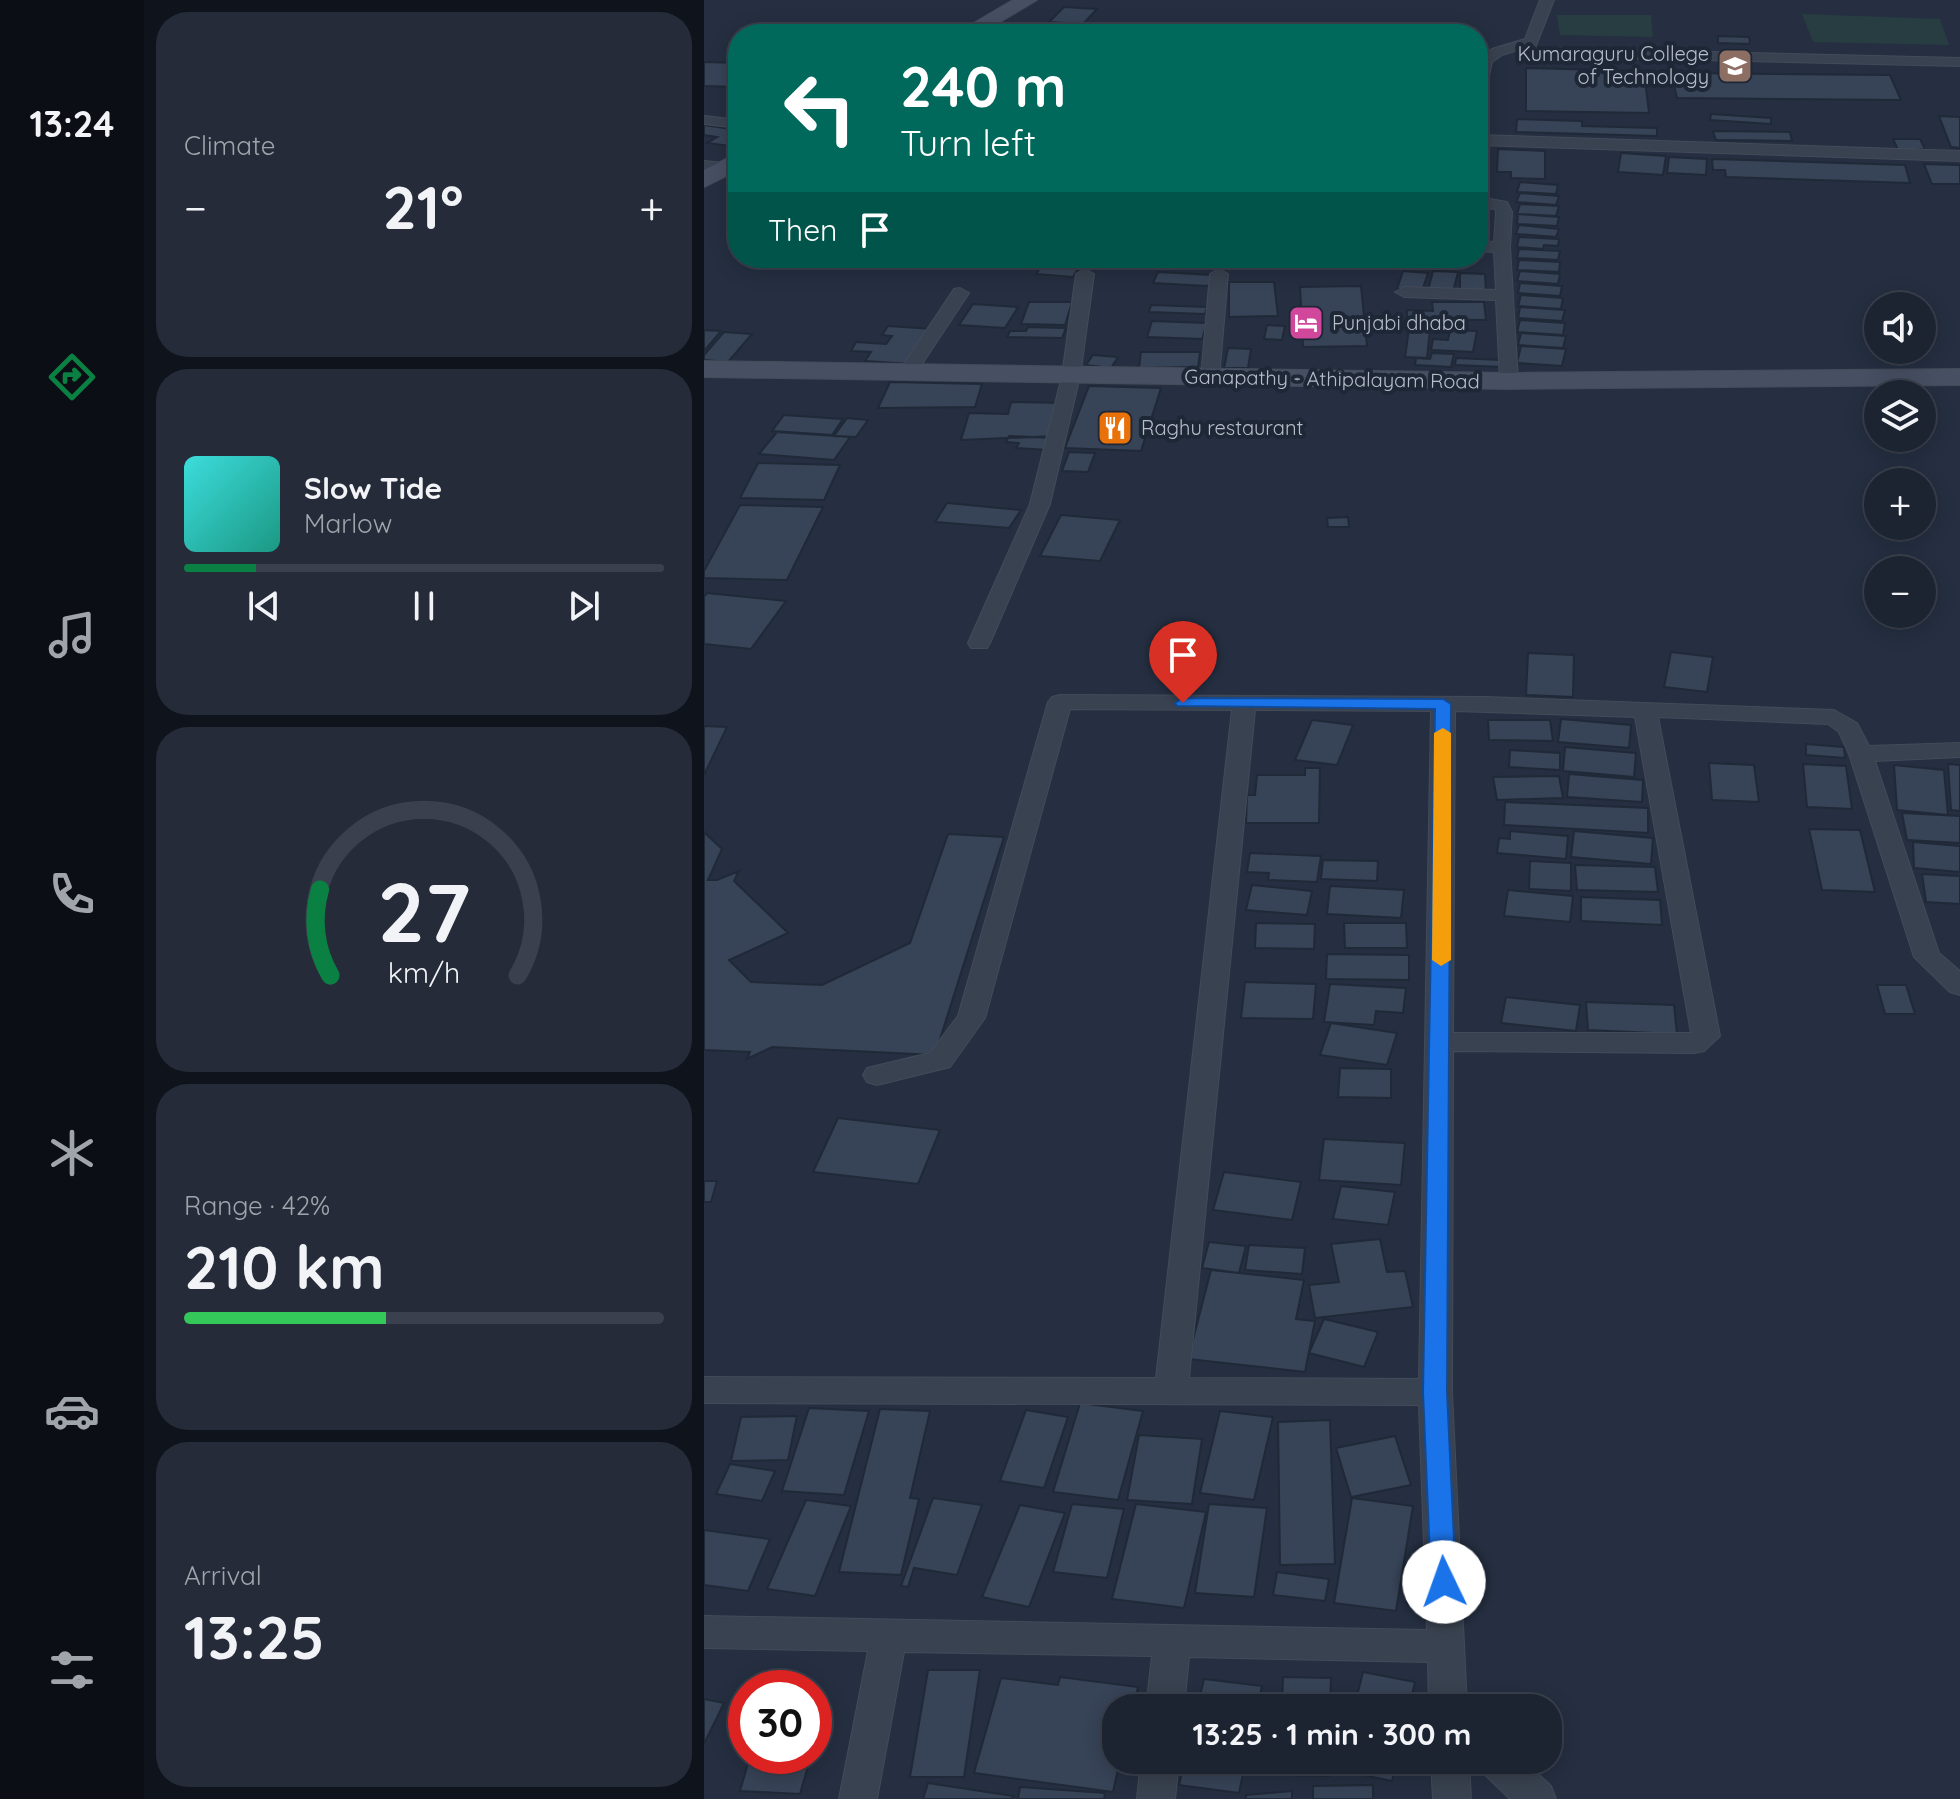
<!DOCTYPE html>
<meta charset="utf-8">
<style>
:root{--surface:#1c2331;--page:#252b39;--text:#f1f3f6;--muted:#a0a4ab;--line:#3a404d;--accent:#0b8043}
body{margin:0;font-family:Quicksand,sans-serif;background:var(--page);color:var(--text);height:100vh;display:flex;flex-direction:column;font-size:30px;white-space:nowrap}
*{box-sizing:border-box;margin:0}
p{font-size:26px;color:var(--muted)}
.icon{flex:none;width:44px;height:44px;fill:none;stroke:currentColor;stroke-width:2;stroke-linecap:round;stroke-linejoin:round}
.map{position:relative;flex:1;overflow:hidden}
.details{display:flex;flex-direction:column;gap:12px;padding:12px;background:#0f131b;width:560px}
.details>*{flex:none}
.top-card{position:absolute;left:24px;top:24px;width:760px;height:244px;border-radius:32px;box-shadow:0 4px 20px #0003,0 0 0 2px var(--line);background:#00695c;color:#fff;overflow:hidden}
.tools{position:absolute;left:1160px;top:292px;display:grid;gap:16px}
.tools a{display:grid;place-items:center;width:72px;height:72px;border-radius:50%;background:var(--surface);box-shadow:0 4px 20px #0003,0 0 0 2px var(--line);font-size:40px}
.speed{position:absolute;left:24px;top:1670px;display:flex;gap:16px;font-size:40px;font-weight:700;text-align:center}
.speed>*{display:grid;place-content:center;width:104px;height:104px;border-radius:50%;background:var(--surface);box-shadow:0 4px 20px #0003,0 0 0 2px var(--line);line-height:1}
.speed .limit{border:12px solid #d22;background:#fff;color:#111}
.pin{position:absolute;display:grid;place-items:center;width:68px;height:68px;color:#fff;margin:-82px -34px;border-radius:50% 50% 50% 0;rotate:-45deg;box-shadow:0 0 8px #0007}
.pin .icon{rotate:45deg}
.me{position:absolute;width:88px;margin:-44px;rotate:357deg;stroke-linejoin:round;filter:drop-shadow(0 0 6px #0008)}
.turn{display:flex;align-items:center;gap:28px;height:168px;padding:0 40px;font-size:36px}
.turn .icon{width:104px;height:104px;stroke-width:2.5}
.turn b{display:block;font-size:56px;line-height:68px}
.then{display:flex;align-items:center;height:76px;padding:0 40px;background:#0003;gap:16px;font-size:30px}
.big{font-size:60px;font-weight:700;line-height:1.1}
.details .card{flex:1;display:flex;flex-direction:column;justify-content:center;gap:12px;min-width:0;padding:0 28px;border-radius:32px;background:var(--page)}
.details .dial{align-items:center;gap:0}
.dial svg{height:208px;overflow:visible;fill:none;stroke:var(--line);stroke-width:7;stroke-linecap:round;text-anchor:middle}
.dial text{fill:var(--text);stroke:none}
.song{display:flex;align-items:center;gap:24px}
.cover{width:96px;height:96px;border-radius:12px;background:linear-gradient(135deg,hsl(180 70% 55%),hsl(170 70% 35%))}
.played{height:8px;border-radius:4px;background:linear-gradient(90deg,var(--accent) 15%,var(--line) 15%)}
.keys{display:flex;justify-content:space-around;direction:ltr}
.heat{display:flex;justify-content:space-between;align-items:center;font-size:44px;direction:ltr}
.charge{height:12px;border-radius:6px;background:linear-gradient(90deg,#34c759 42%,var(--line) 0)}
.trip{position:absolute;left:398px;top:1694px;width:460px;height:80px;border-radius:32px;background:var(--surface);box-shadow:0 4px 20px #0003,0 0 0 2px var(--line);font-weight:700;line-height:80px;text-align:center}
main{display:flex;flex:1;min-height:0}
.dock{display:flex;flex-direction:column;width:144px;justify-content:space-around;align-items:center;background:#0b0e14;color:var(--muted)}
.dock .icon{width:56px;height:56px}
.dock .selected{color:var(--accent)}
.dock b{font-size:36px;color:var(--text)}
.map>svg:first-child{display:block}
.green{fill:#273d42}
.building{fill:#374357;stroke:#202937;stroke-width:2}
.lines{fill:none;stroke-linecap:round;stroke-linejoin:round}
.street-casing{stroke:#434b59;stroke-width:2}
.secondary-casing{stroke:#434b59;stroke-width:2}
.street{fill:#394250;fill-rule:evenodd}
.secondary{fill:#475063;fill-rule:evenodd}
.route{fill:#1a73e8;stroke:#114b97;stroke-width:2}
.slow{fill:#f59e0b}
.labels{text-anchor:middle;stroke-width:8;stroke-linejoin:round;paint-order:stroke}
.far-poi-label{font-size:20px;fill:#b6bdcb;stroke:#1e2736;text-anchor:start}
.far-street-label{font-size:20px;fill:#b6bdcb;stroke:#1e2736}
</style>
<main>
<nav class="dock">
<b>13:24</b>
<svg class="icon selected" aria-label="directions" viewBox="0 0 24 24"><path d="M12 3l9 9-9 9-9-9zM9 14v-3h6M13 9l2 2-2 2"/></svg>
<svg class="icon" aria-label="music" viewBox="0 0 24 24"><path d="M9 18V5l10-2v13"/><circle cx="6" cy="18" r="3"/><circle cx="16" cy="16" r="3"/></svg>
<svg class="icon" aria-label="phone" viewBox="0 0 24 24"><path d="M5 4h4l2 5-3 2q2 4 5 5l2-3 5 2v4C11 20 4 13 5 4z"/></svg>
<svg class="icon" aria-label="climate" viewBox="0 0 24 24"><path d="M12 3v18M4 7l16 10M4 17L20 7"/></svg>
<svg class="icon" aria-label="car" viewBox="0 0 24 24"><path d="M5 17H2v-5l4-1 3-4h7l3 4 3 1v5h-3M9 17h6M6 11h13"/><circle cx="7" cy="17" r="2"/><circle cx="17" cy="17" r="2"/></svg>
<svg class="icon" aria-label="filters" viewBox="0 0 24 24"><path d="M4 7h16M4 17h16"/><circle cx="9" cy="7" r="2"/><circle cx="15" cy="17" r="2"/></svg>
</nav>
<section class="details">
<div class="card"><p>Climate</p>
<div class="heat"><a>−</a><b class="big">21°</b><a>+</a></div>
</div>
<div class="card">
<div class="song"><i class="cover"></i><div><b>Slow Tide</b><p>Marlow</p></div></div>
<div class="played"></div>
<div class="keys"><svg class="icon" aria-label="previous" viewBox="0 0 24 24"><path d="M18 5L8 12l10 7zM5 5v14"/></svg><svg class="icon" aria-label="pause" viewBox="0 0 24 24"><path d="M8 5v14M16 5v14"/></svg><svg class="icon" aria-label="next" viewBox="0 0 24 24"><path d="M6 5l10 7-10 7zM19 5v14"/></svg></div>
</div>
<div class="card dial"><svg viewBox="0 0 100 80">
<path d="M14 69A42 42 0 1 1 86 69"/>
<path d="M14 69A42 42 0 0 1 10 36" stroke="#0b8043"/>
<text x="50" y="56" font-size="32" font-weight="700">27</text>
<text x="50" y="72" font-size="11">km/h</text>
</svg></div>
<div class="card"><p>Range · 42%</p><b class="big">210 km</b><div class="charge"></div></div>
<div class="card"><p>Arrival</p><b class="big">13:25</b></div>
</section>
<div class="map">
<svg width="1256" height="1799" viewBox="0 0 1256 1799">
<rect width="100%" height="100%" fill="#252f41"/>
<path class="green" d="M1098 14 1236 19 1245 45 1109 42Z
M853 15H947L949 37 856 35Z"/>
<path class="building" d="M360 7 393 9 379 24 345 22Z
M1014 36 1045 37 1046 41 1045 44 1014 43Z
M0 62 34 63V87L0 86Z
M822 68 940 71 945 113 822 111Z
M967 73 1186 75 1197 100 973 98Z
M1007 114 1067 118V124L1006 120Z
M1235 116 1256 117V148L1247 147Z
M813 119 878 121V126L953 128V136L812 132Z
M0 125 34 130V147L3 143 13 137 0 135Z
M1009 131 1086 132 1088 141 1012 140Z
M1189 139H1216L1221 149 1195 152Z
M794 149 841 151V179L807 178V172H793Z
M917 153 962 156 959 175 914 172Z
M965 157 1003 159 1002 175 963 173Z
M1008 159 1201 165 1206 183 1022 177 1021 170H1009Z
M1220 164 1256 165V184H1228Z
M816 182 854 185 852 194 813 192Z
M816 193 855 196 852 205 812 202Z
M816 204 855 206 852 216 813 214Z
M814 214 855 217 853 226 813 224Z
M815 225 855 229 852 237 812 234Z
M815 237 855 239 854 246 840 245 839 249 813 247Z
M815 249 856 251 854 260 813 258Z
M658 258H681L680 266 657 265Z
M815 260 856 262 855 272 813 270Z
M339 264 375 267 369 277 332 274Z
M699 271 724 273 718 291 693 289Z
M729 271 754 272 749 292 724 290Z
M816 271 856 274 854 284 813 281Z
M454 272 509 275 504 286 449 283Z
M756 273 781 274 782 292 756 291Z
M525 282H570L574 316 525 317Z
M816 283 858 286 856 296 814 293Z
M657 286 663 346 599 347 596 287Z
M817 295 859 298 857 309 814 306Z
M325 302H368L361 325 317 324Z
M728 302H780L782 320 703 319V310L729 311Z
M269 304 314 307 301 328 255 325Z
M447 305 503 307 501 314 445 312Z
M816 307 861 310 858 321 814 318Z
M816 320 861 323 859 335 813 332Z
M448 321 503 323 498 339 443 337Z
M563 325 581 326 578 340 560 339Z
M184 326 229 329 207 364 161 361 167 352 147 351 152 342 182 344 188 336 178 335Z
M324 327 362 328 358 338 303 337 306 331H322Z
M705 329 726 330 723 358 701 357Z
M0 330 17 331 0 351Z
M746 330 773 331 769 352 727 350 729 339 744 340Z
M20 332 48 334 24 362 0 360V355Z
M817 333 862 336 859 348 814 345Z
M817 346 862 349 858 366 813 363Z
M524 348 547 349 544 368H520Z
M437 352H496L494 367 435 368Z
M728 353 750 354 747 367 711 365 712 358 726 359Z
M389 355 414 357 407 368 382 365Z
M752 358 798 360V367L751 365Z
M186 382 278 384 271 407 174 408Z
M385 386 457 388 437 451 361 448Z
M307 402 359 403 351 436 257 440 265 413 304 414Z
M80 415 139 419 128 435 68 431Z
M143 418 164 420 152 437 130 436Z
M73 432 146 437 130 460 55 454Z
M305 436 349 438 344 450 312 448 315 443 302 442Z
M365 452 391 453 384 472 358 471Z
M54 463 136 465 120 500 36 498Z
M243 503 317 510 305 528 231 522Z
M36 505 119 507 83 580 0 578V571Z
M357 515 416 520 396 561 336 556Z
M644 517 645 527H624L623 518Z
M3 593 82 601 47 649 0 644V597Z
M967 652 1009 657 1003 692 960 687Z
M824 653 870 655 869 697 822 695Z
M857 719 927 725 925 748 854 742Z
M608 720 649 725 633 765 591 760Z
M784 720H846L849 741 785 740Z
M0 726 23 727 0 775Z
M1102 744 1140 747 1141 758 1102 755Z
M861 747 932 753 930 777 859 771Z
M806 750 856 753V770L805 767Z
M1005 763 1050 765 1055 802 1008 800Z
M1099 764 1142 766 1148 809 1103 807Z
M1244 764 1256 765V811L1247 810Z
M1190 765 1240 770 1244 815 1193 810Z
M601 768H616L615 823H542L543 795H551L553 775H601Z
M865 774 939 780 938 802 863 797Z
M855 776 859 798 793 800 789 777Z
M801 802 944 808V833L800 825Z
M1198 813 1256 816V843L1203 840Z
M1105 829 1156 830 1171 892 1118 890Z
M806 831 864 836 862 859 793 853 795 838 806 839Z
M870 831 949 838 947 864 867 857Z
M0 832 18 849 4 880H13L35 871 30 881 84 933 25 960 47 982 118 985 206 943 244 834 300 837 231 1055 68 1047 43 1059 46 1052 0 1050Z
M1209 842 1256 846V872L1210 868Z
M546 853 617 856 613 882 564 880 565 873 543 872Z
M619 860 674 861 673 881 617 879Z
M826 861 867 863V891L825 889Z
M871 865 951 867 954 892 873 890Z
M1218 874 1256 876V904L1222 902Z
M548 885 608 891 603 915 542 910Z
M626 886 700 890 697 918 623 914Z
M804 890 869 896 866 922 800 916Z
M877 897 956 900 958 925 877 921Z
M552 923 611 924 610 949 551 948Z
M640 923H702L703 948H641Z
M623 954 705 955V980L622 979Z
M541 982 612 984 609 1019 537 1018Z
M626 984 702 988 699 1013 672 1011 670 1025 620 1022Z
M1173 985H1202L1211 1014H1181Z
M802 997 876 1005 872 1031 797 1023Z
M882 1002 970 1005 973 1034 884 1030Z
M627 1023 693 1033 683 1065 616 1055Z
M636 1068 687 1069V1098L634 1097Z
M134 1118 236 1130 214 1184 109 1172Z
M620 1139 701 1143 697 1185 615 1180Z
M520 1172 597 1182 588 1220 509 1210Z
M0 1181H13L7 1202H0Z
M637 1186 691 1192 684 1225 629 1219Z
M676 1239 683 1272 701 1271 709 1307 611 1318 605 1285 635 1282 627 1244Z
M505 1242 542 1246 535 1273 498 1268Z
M545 1245 601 1248 598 1274 541 1270Z
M507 1270 600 1280 592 1319 611 1321 601 1372 484 1359Z
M620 1319 674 1332 660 1367 605 1353Z
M376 1403 439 1411 414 1500 349 1492Z
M105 1408 165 1411 140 1495 78 1491Z
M176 1409 226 1411 206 1498 215 1499 197 1575 135 1572Z
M322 1410 364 1417 340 1488 296 1481Z
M516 1411 569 1417 550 1500 496 1493Z
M93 1416 84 1460 27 1461 37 1417Z
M626 1420 631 1564 576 1565 574 1422Z
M435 1435 498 1439 488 1504 423 1500Z
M691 1436 707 1485 647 1497 632 1448Z
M26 1464 71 1471 58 1501 12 1494Z
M229 1498 278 1505 253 1575 210 1568 204 1587 197 1586Z
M648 1498 709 1506 692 1611 630 1603Z
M102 1500 147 1506 111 1596 63 1589Z
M368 1504 420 1509 403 1578 349 1572Z
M432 1504 502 1512 480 1608 408 1599Z
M505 1504 563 1508 550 1597 491 1593Z
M316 1505 361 1513 325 1607 278 1597Z
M0 1530 66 1539 44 1591 0 1585Z
M573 1572 625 1579 621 1601 569 1595Z
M224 1670H276L260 1777H206Z
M659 1672 711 1682 705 1708H650Z
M356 1677 434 1687 429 1708H412V1760H416L409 1792 270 1773 297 1678 354 1685Z
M579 1677 627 1678 626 1708H578Z
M500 1679 558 1686 553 1708H493Z
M0 1699 20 1703 0 1744Z
M46 1756H107L96 1794 36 1791Z
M481 1760H542L535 1793 475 1785Z
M576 1760H625V1776L575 1775Z
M638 1760H693L688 1781 635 1770Z
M224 1783 309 1796 308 1799H219Z
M669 1785V1799H609V1786Z
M316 1787 401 1793 400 1799H314Z
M588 1791V1799H542V1795Z"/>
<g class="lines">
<defs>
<path id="street" d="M836 0H850L831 48 1256 58V66L823 56 818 55 817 49 798 55 788 62 781 94 774 98V60L788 49 821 39Z
M0 116 34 120V128L0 124Z
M774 135 1256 151V161L774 145Z
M0 161 20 163 28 168 20 173 0 171Z
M774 197 803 202 808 212 806 247 814 381 805 387 796 381 792 300 700 297 691 292 700 287 792 290 790 252 774 251V241L790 242 792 212 791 209 774 207Z
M381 269 390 274 376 376 346 504 286 643 283 648H267L264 643 326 504 358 376 372 274Z
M515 269 524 274 515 378 506 384 497 378 506 274Z
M256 288 265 293 212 373 210 377H196L194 373 250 289Z
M356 695 781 697 1130 710 1153 723 1165 746 1256 743V757L1171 761 1235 953 1256 971V995L1246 992 1210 957 1145 754 1135 732 1124 724 954 717 1016 1036 1000 1051 990 1053 749 1051 748 1392 763 1708H725L724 1662 485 1657 480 1708H442L448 1656 200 1652 173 1799H135L164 1651 0 1648V1616L723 1630 715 1405 0 1403V1377L452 1378 528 710 366 709 281 1018 246 1067 173 1085 163 1082 159 1075 163 1068 226 1053 254 1016 344 702 348 697ZM551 710 727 711 715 1379 485 1378ZM751 711 931 717 987 1033H749Z
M437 1760H475L471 1799H433Z
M727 1760H765L767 1799H729Z
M773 1760H819L847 1786 852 1799H806L778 1772Z"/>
<path id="secondary" d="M309 0H333L276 34H251Z
M34 153V170L0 187V170Z
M0 361 805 373 1256 369V385L805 389 0 377Z"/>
</defs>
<use href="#street" class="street-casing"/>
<use href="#secondary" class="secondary-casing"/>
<use href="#street" class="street"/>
<use href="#secondary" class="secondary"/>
</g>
<path class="route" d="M479 698 739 699 747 704 743 1392 752 1582 748 1590 740 1593 731 1590 727 1582 719 1392 731 709 473 706 471 703Z"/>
<path class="slow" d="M739 728 747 733V960L737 966 728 960 730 733Z"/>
<defs>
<symbol id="university-square" viewBox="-11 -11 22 22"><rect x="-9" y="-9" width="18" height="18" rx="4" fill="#8d6e63" stroke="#1e2736"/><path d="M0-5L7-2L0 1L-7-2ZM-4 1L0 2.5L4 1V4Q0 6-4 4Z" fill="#fff"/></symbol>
<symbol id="hotel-square" viewBox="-11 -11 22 22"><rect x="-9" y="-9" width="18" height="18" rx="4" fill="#d1479c" stroke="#1e2736"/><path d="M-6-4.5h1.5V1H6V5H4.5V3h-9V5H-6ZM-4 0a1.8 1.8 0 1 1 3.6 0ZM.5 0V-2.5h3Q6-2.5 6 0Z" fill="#fff"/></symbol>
<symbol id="restaurant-square" viewBox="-11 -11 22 22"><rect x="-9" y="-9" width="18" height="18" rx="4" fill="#e8710a" stroke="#1e2736"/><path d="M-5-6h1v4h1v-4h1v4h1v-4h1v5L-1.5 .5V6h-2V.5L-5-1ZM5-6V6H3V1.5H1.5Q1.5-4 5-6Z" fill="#fff"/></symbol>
</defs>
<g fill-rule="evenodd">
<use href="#university-square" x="1011" y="46" width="40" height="40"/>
<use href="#hotel-square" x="582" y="303" width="40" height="40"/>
<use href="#restaurant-square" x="391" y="408" width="40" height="40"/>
</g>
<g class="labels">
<g class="far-poi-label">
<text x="1005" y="61" text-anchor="end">Kumaraguru College<tspan x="1005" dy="23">of Technology</tspan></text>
<text x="628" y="330">Punjabi dhaba</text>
<text x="437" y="435">Raghu restaurant</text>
</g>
<g class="far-street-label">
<text transform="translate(628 379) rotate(1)" y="7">Ganapathy - Athipalayam Road</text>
</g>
</g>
</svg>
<div class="tools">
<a><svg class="icon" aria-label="sound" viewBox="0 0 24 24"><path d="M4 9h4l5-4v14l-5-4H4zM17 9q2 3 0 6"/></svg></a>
<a><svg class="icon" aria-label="layers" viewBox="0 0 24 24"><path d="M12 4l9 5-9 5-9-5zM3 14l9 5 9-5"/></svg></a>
<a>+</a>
<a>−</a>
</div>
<div class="speed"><div class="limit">30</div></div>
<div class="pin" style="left:479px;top:703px;background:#d93025"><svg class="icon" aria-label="arrive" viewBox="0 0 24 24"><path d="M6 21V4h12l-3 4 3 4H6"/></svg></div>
<svg class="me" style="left:740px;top:1582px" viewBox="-20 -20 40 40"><circle r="19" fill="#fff"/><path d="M0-13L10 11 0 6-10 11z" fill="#1a73e8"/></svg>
<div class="trip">13:25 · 1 min · 300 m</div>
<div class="top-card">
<div class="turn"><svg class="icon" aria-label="left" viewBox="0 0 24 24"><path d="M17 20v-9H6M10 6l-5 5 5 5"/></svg><div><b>240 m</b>Turn left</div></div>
<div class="then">Then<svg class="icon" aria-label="arrive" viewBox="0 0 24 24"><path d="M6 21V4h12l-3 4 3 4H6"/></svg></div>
</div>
</div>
</main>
